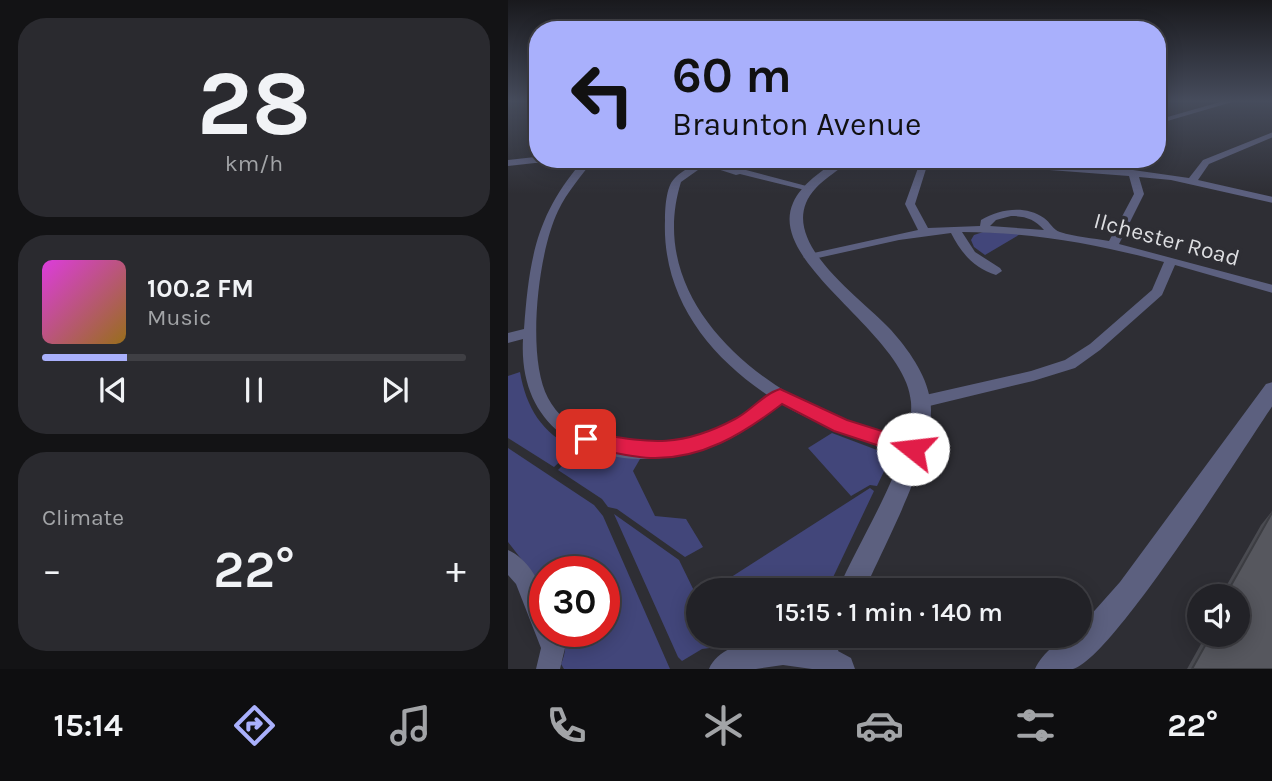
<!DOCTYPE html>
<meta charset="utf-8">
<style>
:root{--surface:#222227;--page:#2a2a2f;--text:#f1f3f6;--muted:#a2a4a7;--line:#3f3f44;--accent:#a9b0fc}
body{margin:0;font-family:Karla,sans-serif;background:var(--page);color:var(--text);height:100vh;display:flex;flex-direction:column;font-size:26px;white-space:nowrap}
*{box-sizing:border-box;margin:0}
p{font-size:23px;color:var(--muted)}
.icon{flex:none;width:38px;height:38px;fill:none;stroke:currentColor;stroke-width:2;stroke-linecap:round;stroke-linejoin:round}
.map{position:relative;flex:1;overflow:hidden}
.panel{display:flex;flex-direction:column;gap:18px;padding:18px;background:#131315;width:508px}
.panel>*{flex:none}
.banner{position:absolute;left:21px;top:21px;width:637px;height:147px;border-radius:28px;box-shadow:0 4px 18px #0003,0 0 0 2px var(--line);background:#a9b0fc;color:#111;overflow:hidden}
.controls{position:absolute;left:679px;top:584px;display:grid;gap:14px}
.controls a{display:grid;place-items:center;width:63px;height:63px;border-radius:50%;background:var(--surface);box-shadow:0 4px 18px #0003,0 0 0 2px var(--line);font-size:35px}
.speed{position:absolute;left:21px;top:556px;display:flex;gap:14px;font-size:35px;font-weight:700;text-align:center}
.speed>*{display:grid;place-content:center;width:91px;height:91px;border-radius:50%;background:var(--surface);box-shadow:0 4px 18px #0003,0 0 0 2px var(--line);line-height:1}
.speed .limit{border:10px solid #d22;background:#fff;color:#111}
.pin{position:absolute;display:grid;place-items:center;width:60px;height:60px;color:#fff;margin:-30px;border-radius:14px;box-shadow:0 4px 10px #0006}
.me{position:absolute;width:77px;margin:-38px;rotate:286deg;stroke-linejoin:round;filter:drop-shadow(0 0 5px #0008)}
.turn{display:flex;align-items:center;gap:24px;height:147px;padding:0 28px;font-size:32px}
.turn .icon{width:91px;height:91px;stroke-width:2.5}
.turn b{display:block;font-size:49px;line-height:60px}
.big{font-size:52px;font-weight:600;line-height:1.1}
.panel .widget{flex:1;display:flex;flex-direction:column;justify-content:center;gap:10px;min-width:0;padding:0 24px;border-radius:28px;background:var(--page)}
.panel .dial{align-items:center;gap:0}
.dial b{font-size:91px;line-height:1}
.song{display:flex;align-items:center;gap:21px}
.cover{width:84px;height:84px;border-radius:10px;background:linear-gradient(135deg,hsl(300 70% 55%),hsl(40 70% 35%))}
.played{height:7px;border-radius:4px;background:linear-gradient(90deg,var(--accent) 20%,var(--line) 20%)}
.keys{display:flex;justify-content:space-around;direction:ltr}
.heat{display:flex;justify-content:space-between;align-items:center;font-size:38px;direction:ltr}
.trip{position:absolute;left:178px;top:578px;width:406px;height:70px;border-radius:35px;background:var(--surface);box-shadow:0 4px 18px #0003,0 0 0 2px var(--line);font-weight:600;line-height:70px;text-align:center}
.tabs{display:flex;height:112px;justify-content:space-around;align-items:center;background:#0e0e10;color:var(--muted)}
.tabs .icon{width:49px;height:49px}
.tabs .active{color:var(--accent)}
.tabs b{font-size:32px;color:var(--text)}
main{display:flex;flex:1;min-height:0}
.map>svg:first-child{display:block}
.green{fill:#42467a}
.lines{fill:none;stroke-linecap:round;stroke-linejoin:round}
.minor{fill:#5c607f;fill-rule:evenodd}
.tertiary{fill:#5c607f;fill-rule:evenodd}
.wall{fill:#4a4b51}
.building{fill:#56575e;stroke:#3c3d42;stroke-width:2}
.route{fill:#e11d48;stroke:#92132f;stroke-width:2}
.labels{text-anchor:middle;stroke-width:7;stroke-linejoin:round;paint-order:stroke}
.street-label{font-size:23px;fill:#dcdde0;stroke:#2e2e34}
</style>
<main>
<section class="panel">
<div class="widget dial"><b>28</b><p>km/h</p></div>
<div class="widget">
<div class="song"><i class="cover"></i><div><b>100.2 FM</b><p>Music</p></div></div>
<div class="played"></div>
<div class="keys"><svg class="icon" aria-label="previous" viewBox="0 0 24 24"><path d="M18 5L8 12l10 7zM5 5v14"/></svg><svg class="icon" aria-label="pause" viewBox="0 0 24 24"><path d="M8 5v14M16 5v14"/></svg><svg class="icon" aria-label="next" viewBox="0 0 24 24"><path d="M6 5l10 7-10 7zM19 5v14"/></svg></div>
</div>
<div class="widget"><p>Climate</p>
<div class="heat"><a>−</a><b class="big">22°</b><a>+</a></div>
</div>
</section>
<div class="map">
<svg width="765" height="669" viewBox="0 0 765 669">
<rect width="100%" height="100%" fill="#2e2e34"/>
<path class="green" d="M475 232 514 233 477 255 466 247 463 240 466 235Z
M12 372C18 407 34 434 67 448L46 467 0 438V376Z
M324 433 369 450 378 467 369 486 362 485 343 496 300 448Z
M0 448 86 505 95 516 162 669H56L53 664C58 652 59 643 52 632H96V572H37V600L28 578 0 542Z
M71 449 132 459 125 471 147 516 178 519 195 547 177 557 109 509 100 507 94 499 50 470Z
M362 488 366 491 319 590H203Z
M106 514 171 560 191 601V635H207L209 647 194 649 174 661 170 657Z"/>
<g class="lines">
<path class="minor" d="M719 100H731L649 124V120Z
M765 132V137L701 164 690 180 765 197V203L663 180 631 177 636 194 611 244 765 285V293L667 265 654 295 592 350 567 368 525 381 413 408 407 406 405 402 407 398 413 396 523 371 557 360 582 344 644 290 656 262C590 244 523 232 454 232L467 252 492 268 494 271 488 275C466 268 453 253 443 233L391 240 301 260 295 257 301 254 410 230 397 204 410 168 418 159H427L418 169 407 204 420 228 472 226 473 220C492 209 517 205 536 218 542 222 545 230 552 232 567 237 585 238 601 241L626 194 621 176 437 162 433 159H473L625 170 681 178 695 160ZM503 216C517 216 527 219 536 230L482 226 488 220Z
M27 157 30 159H86C74 175 59 192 50 211 30 252 18 357 40 398 66 448 144 453 193 437 218 429 240 412 261 396 199 355 154 296 157 220 157 209 158 187 166 179 172 172 181 168 188 163L183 159H195L229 168 243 159H254L238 170 306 188 301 191 232 174 228 175 197 165 173 182C141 285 224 368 310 409 342 424 377 433 411 444L414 449 411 454 405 456C360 442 314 428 273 404 251 421 228 439 201 448 113 478 9 448 15 339L0 343V333L16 329C21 263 27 216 73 163H27L0 166V160Z
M0 550C19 558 35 584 37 604 38 613 37 623 37 632H50L57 648 52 669H28L33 648 8 584 0 575Z"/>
<path class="tertiary" d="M331 159H343C328 174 307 182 298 203 279 249 357 301 383 330 400 349 418 374 422 399 431 447 376 544 357 590H330C351 539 407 456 403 402 398 333 258 264 285 203 294 183 314 171 331 159Z
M765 382V405C735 449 604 659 565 669 554 669 538 669 527 669 534 653 555 635 572 635V627L612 582 758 384Z
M274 635 305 640 307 635H336L330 651 343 658 347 669H304L275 665 248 669H201C211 645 250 638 274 635Z"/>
</g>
<path class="wall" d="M765 510V669H679L698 635H730V597H712L753 525Z"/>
<path class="building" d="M765 511V669H684L703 635H730V597H724L726 592 721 589Z"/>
<linearGradient id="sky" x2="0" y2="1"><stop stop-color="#19191d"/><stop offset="0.52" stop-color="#464c5c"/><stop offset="1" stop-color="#464c5c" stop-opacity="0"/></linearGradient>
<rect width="765" height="194" fill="url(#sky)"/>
<path class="route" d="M272 389 339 420 412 443 415 449 412 455 405 457 326 431 274 404C235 434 193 460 142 458 121 457 99 451 78 447L71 445 68 439 71 434 78 432C139 442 169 450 227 419 243 411 255 394 272 389Z"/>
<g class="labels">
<g class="street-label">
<text transform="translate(659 239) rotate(15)" y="8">Ilchester Road</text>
</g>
</g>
</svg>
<div class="controls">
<a><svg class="icon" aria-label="sound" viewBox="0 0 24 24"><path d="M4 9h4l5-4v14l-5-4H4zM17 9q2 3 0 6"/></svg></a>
</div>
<div class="speed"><div class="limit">30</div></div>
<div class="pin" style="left:78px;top:439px;background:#d93025"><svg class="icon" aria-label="arrive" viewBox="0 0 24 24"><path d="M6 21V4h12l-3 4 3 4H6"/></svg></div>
<svg class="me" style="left:405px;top:449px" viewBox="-20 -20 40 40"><circle r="19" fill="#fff"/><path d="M0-13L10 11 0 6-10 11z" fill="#e11d48"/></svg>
<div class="trip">15:15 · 1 min · 140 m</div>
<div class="banner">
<div class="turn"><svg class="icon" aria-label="left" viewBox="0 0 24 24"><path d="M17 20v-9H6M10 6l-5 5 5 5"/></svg><div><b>60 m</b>Braunton Avenue</div></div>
</div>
</div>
</main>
<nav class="tabs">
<b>15:14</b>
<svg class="icon active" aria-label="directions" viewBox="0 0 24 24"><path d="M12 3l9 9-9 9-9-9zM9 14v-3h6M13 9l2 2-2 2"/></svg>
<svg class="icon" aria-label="music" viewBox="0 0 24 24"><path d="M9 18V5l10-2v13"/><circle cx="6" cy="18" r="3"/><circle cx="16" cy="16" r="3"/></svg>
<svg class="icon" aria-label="phone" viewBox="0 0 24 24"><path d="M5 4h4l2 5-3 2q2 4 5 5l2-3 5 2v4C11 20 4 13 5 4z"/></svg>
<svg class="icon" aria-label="climate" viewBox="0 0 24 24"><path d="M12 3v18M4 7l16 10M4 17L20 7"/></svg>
<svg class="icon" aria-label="car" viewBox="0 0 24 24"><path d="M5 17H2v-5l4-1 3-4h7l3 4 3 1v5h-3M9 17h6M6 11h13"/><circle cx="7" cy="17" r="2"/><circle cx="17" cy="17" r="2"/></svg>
<svg class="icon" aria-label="filters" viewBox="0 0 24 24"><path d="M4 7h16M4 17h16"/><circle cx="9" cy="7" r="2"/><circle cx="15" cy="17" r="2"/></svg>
<b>22°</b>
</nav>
